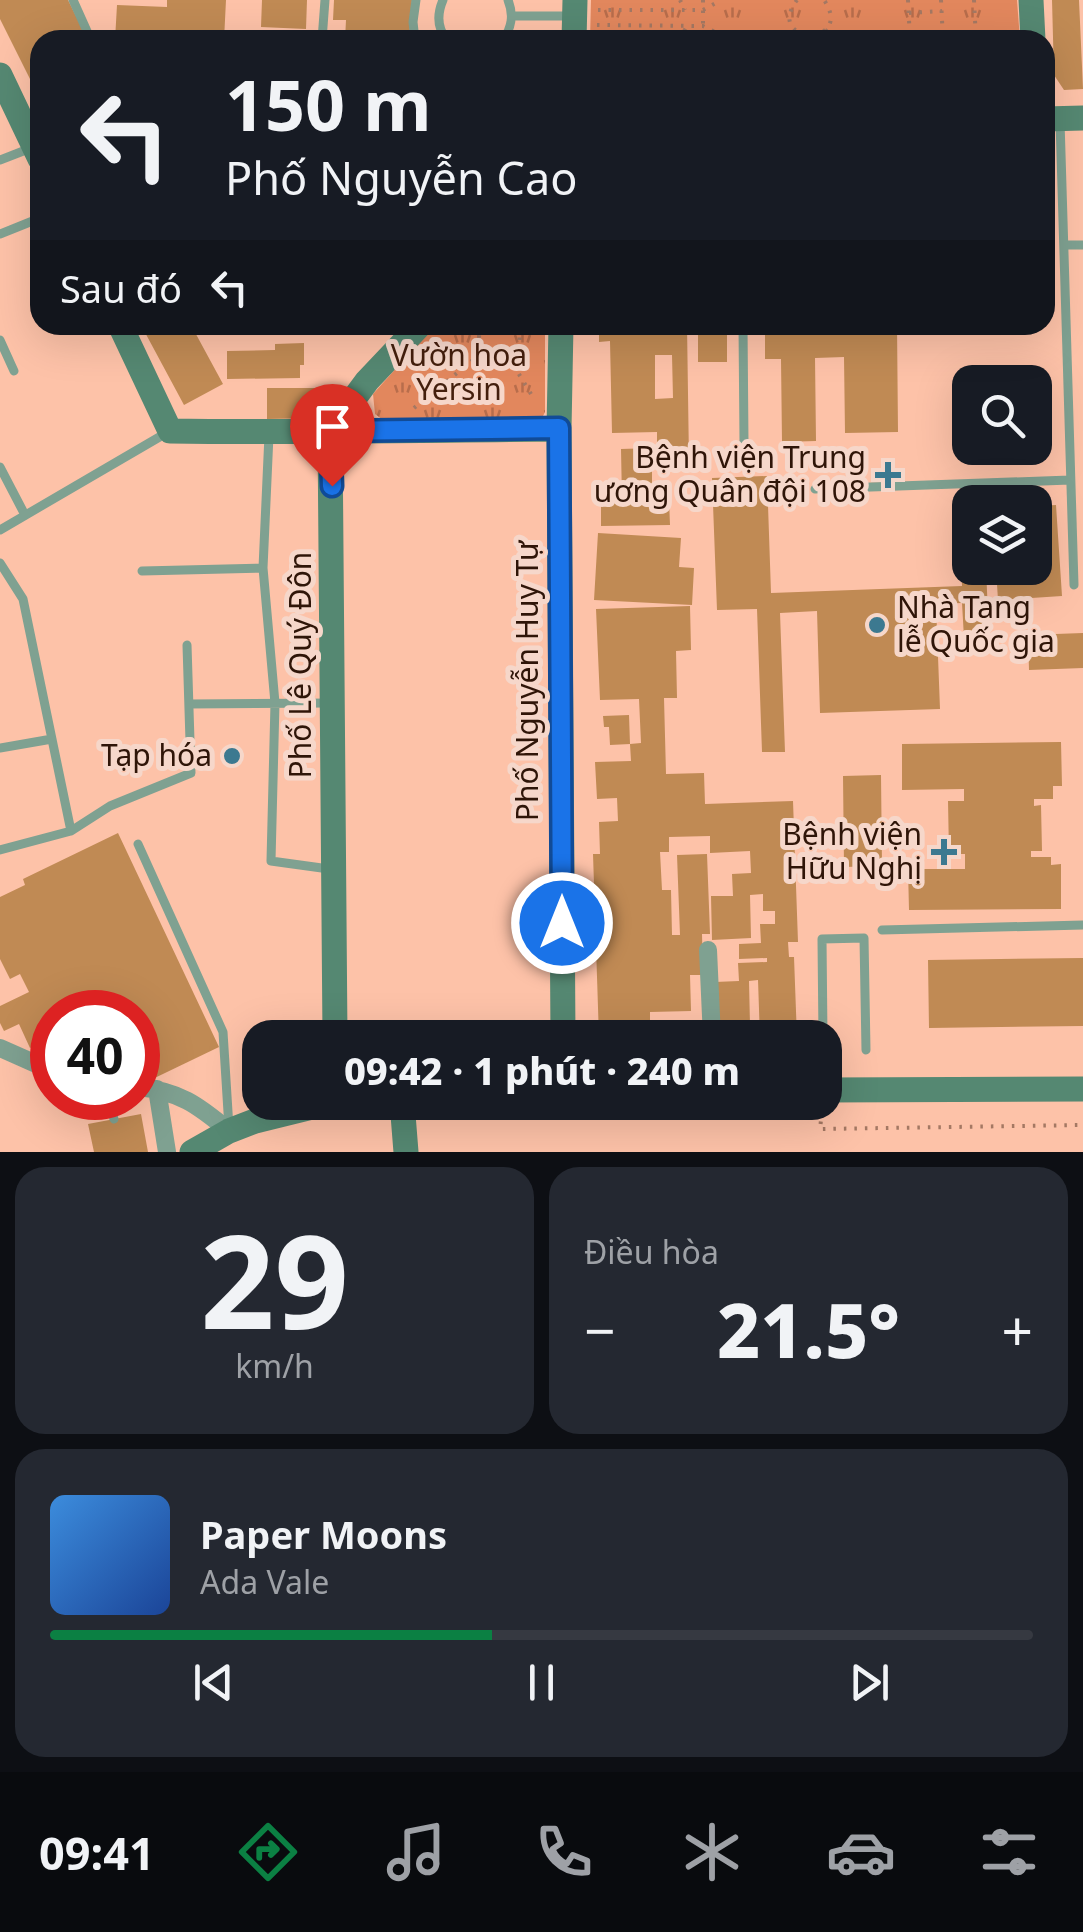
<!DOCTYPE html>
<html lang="vi">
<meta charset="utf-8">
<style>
:root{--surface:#171b24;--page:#242831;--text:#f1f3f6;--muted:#9ea1a6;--line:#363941;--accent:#0b8043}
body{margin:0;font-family:"Noto Sans",sans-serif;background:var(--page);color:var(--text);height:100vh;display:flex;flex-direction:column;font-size:38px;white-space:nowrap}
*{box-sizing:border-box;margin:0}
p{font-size:32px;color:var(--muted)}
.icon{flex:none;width:55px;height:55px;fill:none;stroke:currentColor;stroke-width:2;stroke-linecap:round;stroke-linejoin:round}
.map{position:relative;height:1152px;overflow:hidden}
.sheet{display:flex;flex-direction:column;gap:15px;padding:15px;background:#0d0f14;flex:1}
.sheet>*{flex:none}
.guide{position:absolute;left:30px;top:30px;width:1025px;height:305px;border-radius:30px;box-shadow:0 10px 40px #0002;background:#171b24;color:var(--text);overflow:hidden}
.fabs{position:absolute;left:952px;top:365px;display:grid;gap:20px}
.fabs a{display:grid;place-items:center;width:100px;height:100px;border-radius:20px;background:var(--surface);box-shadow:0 10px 40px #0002;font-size:50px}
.speed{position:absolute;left:30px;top:990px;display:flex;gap:20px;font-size:50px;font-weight:700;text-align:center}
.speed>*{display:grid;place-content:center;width:130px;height:130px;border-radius:50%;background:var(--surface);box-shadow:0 10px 40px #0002;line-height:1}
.speed .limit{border:15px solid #d22;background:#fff;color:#111}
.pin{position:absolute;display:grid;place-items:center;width:85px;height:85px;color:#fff;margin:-102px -42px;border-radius:50% 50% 50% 0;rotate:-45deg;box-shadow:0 0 10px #0007}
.pin .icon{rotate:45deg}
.me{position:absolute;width:110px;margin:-55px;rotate:0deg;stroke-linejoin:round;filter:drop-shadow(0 0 8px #0008)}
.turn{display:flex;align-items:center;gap:35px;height:210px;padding:0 30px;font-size:45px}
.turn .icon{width:130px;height:130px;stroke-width:2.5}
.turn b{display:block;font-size:70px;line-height:85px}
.then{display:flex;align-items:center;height:95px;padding:0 30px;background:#0003;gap:20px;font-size:38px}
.big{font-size:75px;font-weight:800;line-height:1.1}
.sheet .tile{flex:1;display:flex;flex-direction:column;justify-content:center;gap:15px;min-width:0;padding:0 35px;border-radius:30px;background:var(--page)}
.sheet .dial{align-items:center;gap:0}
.dial b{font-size:130px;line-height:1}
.song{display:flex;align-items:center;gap:30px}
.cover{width:120px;height:120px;border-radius:15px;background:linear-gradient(135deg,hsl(210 70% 55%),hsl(220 70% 35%))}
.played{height:10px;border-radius:5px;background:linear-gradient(90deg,var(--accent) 45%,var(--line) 45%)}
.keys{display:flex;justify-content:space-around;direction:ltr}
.heat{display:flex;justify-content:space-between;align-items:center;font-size:55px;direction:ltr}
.sheet .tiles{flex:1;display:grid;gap:15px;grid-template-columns:1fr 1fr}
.tile:last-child{grid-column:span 2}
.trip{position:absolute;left:242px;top:1020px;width:600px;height:100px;border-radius:30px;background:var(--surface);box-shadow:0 10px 40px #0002;font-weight:800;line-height:100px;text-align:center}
.tab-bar{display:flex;height:160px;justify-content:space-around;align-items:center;background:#090b0e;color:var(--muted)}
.tab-bar .icon{width:70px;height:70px}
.tab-bar .on{color:var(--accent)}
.tab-bar b{font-size:45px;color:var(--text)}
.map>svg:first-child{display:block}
.park{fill:url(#park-tufts)}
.building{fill:#c08a54;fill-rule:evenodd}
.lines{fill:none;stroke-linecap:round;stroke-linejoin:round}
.path{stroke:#a47863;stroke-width:4;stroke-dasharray:2.5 8;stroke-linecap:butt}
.lane{stroke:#7fa191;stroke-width:9}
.street{stroke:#7fa191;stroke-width:18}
.secondary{stroke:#558872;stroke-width:25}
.route-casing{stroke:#114b97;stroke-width:25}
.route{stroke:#1a73e8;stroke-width:18}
.poi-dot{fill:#3c7990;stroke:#f6d7ca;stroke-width:4}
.labels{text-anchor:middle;stroke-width:10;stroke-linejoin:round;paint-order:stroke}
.park-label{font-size:30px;fill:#441f0d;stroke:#f6d7ca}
.poi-label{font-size:30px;fill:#2f1508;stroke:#f6d7ca;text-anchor:end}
.street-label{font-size:30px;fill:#2f1508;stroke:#f6d7ca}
</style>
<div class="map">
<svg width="1083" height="1152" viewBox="0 0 1083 1152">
<defs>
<pattern id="park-tufts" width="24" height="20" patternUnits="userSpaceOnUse" patternTransform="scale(2.5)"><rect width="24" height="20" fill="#e2875d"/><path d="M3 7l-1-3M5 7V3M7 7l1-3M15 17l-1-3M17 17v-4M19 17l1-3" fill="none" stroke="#b86d4b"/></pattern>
</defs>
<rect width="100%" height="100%" fill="#fdc2a8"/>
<path class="park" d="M591 0H1017L1020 40H590Z
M435 325H545V412L542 418 383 420 375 414 373 394Z"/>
<path class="building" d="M0 0H68L87 38 83 40H40V99L0 19Z
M167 0H226L224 40H115L117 5 167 7Z
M262 0H307L306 29 261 27Z
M334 0H412L409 40H345L346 20H333Z
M1052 0H1079L1083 89 1064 90 1054 75Z
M261 33 309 34V40H261Z
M141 325H191L223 384 184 405Z
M599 325H687L689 462 666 463V442H657V432L612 433 610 341 599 342ZM655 355H672L673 398 655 399Z
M698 325H727V362H698Z
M765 325H815V332L854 331V325H897L898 432 845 433 844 357 815 358 816 441 782 442 781 359H765Z
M304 343V365H300V378L227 379V351L275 350V344Z
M267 388H324V418L267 419Z
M652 448V499H669L670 525 601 526V500H622L621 449Z
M767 476 771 593 962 586 959 499 984 498V502H970V568H986L989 637 964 638 962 603 936 604 940 709 820 713 817 611 780 613 785 752H762L757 609 717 610 712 478Z
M1056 505 1062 596 998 600 996 568H1035V506Z
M598 533 681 538 679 567 694 568 692 605 594 600Z
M690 606 691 650 676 651 677 698H664L666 774 704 773 705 804 793 801 798 942H788L789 957H794L797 1038H760L758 980 749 981 750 1025H756L757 1038H736V1026H717L715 982 739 981 738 963 767 962V958L739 959V944L761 943 760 924H775V911H763V894L750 895 751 938 712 940 711 896H733L732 874 751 873 750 851 710 853V836L669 837V852H660L662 890H671L672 935H680L677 855 707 854 710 934H702L703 975H690L691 1011 650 1012V1038H599L593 854H600L599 822 618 821 617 798 597 799 595 762 631 761 630 744 641 743 639 699 600 700 596 609Z
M1083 633V668L1029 670 1028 635Z
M629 715 630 744 610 745 609 727H604L603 716Z
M1061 742 1062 786H1053V799H1034V806L1041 805 1042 851H1031V857H1051V865L1061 864V909L909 910 908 869H965V854H949L948 801H964V789L902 790V744Z
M881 775 882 866 844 867 843 776Z
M118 833 219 1047 138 1086V1012H52V1070L40 1043 30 1048 19 1024 4 1031 0 1023V1006L29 992 20 974 10 979 0 959V897L25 885 23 879Z
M1083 958V1026L929 1028 928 960Z
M141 1114 148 1152H94L88 1124Z"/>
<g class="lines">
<path class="path" d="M680 0 685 10
M703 0V40
M797 0C763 45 856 47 824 0
M908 0 910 40
M941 0 943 40
M974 0 976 40
M598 10H703L721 0
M909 13 942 11
M597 25 703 26 731 40
M825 30 839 40
M679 40 687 26
M781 40 794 29
M482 325C464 367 534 368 517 325
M508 356 534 399
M414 408 484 351
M822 1111 820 1129 1083 1125"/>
<path class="lane" d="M73 0 91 40
M443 0C437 14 437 28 447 40
M512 16H572
M322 40 325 0
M415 40 413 22 416 0
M503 40C512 27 514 15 508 0
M1060 121 1074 585
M0 160 31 148
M0 234 40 218
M1064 245H1083
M743 325 744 443
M0 340 14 371
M269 435 263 568 275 703 271 861 329 869
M0 467 25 515
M815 489 1070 480
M0 530 168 432
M0 563 23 599 71 831
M142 571 263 568
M189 704 331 703
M0 748 52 739
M138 844 223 1032 229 1128
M0 850 71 831 110 806 191 773 187 645
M882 930 1083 925
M823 1038 822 939 864 938 866 1050
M108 1098 114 1119"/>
<path class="street" d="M708 950 712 1038
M0 1048 52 1071
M138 1087C179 1091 198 1105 229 1131
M157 1089 167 1152"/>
<path class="secondary" d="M1031 0 1033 40
M574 40 575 0
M0 75 40 159
M1045 119 1083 118
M120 325 170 431C300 433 430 430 559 429
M561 325 559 429 563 1038
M335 1038 330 431 367 381 420 325
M825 1090 1083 1089
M402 1102 406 1152
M192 1152 229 1131 255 1121 332 1102"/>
</g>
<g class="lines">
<defs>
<path id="route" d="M332 486 330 431 559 428 562 923"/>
</defs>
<use href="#route" class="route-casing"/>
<use href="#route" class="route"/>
</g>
<g class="poi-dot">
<path d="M883 460h10v10h10v10h-10v10h-10v-10h-10v-10h10z"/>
<circle cx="877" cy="625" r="10"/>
<circle cx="232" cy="756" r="10"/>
<path d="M939 837h10v10h10v10h-10v10h-10v-10h-10v-10h10z"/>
</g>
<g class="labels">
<g class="park-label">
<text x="459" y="366">Vườn hoa<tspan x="459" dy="34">Yersin</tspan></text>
</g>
<g class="poi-label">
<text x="866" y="468">Bệnh viện Trung<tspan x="866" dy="34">ương Quân đội 108</tspan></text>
<text x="897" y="618" text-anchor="start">Nhà Tang<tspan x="897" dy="34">lễ Quốc gia</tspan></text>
<text x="212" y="766">Tạp hóa</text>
<text x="922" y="845">Bệnh viện<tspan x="922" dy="34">Hữu Nghị</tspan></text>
</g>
<g class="street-label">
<text transform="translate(301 665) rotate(-90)" y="10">Phố Lê Quý Đôn</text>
<text transform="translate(528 681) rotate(-90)" y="10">Phố Nguyễn Huy Tự</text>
</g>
</g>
</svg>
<div class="fabs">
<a><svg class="icon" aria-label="search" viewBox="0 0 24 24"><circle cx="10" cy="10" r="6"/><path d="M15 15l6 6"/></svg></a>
<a><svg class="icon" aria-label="layers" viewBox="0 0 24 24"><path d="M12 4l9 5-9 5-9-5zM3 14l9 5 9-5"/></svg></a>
</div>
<div class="speed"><div class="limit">40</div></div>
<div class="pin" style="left:332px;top:486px;background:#d93025"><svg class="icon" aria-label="arrive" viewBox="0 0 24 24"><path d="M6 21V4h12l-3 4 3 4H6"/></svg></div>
<svg class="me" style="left:562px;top:923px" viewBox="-20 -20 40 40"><circle r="17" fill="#1a73e8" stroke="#fff" stroke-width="3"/><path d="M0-11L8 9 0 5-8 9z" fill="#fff"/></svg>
<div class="trip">09:42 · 1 phút · 240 m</div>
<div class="guide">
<div class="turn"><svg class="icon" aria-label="left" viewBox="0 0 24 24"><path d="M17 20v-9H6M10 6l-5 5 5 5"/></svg><div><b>150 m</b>Phố Nguyễn Cao</div></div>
<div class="then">Sau đó<svg class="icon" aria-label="left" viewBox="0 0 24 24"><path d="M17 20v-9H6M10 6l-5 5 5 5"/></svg></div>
</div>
</div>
<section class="sheet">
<div class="tiles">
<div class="tile dial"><b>29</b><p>km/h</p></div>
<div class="tile"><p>Điều hòa</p>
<div class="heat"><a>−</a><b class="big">21.5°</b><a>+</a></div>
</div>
<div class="tile">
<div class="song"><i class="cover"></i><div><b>Paper Moons</b><p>Ada Vale</p></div></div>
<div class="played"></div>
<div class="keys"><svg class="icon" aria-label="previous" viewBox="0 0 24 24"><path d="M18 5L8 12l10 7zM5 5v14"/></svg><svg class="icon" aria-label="pause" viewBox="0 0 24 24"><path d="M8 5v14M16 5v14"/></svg><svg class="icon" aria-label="next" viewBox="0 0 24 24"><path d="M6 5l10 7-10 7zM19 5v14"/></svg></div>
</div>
</div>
</section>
<nav class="tab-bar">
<b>09:41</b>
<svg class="icon on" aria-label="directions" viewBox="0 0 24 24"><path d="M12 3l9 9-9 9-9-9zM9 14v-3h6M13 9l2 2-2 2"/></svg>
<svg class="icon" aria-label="music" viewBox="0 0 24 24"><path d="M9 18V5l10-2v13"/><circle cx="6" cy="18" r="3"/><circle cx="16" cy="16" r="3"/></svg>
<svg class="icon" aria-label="phone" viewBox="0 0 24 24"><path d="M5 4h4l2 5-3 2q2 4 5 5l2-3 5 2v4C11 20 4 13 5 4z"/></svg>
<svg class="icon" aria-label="climate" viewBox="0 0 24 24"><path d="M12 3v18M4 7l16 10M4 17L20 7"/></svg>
<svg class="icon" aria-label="car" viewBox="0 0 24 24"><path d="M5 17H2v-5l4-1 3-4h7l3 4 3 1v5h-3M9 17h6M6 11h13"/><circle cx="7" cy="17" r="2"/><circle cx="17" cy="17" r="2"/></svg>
<svg class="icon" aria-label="filters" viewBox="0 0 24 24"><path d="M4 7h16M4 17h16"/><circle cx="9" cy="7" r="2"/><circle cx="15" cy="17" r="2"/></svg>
</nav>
